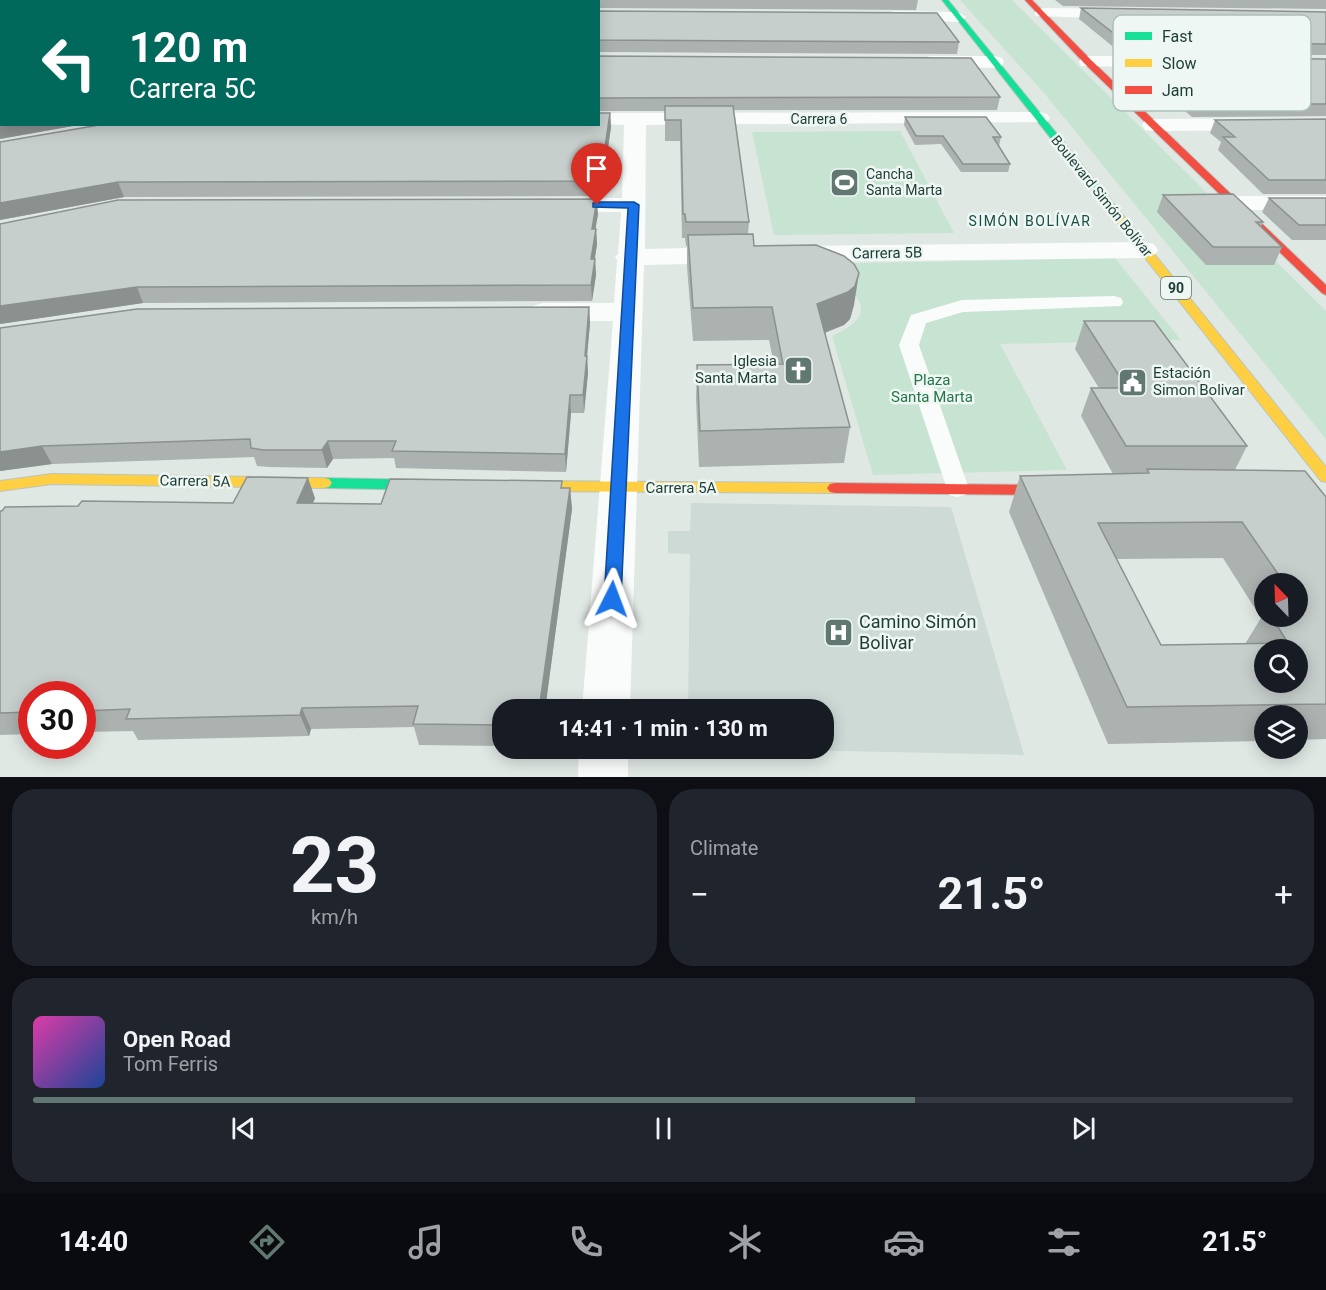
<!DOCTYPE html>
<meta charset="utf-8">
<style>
:root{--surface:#171b24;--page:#20242c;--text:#f1f3f6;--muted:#9ea1a6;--line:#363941;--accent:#617872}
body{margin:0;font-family:Roboto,sans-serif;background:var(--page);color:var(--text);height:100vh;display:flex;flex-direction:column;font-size:22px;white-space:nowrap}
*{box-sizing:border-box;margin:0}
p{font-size:20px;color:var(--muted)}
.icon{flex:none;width:33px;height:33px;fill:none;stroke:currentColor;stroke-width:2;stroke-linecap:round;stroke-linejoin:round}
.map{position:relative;height:777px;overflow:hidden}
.sheet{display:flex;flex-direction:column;gap:12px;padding:12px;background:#0d0f14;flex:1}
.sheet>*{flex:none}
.top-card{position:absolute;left:0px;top:0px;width:600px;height:126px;box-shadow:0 3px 15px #0003;background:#00695c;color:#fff;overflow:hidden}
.needle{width:39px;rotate:337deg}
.buttons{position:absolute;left:1254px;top:573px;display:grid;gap:12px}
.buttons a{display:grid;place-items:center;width:54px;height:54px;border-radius:50%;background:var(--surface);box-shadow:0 3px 15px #0003;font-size:30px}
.speed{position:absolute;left:18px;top:681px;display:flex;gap:12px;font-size:30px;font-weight:700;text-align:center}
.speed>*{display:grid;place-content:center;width:78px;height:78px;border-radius:50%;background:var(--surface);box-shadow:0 3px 15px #0003;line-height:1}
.speed .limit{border:9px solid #d22;background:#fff;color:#111}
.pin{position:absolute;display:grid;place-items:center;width:51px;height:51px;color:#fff;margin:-62px -26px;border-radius:50% 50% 50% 0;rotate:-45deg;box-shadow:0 0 6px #0007}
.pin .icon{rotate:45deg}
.me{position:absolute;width:66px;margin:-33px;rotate:3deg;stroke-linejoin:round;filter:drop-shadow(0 0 4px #0008)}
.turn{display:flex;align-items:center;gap:21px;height:126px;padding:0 30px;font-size:27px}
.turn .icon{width:78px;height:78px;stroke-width:2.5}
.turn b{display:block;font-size:42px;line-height:51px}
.big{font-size:45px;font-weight:700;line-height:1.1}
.sheet .tile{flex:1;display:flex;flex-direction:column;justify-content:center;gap:9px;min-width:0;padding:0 21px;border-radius:24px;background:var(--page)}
.sheet .dial{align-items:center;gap:0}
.dial b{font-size:78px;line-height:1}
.song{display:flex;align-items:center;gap:18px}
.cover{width:72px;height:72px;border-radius:9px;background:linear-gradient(135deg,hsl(320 70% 55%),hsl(220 70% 35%))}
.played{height:6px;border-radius:3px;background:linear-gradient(90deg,var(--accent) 70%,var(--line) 70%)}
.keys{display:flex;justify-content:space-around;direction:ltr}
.heat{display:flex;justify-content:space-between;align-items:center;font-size:33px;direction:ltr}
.sheet .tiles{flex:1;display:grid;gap:12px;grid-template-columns:1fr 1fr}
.tile:last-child{grid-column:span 2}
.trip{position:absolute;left:492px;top:699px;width:342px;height:60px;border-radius:24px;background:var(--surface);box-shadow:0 3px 15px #0003;font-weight:700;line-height:60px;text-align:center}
.tabs{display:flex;height:96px;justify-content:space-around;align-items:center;background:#090b0e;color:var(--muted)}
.tabs .icon{width:42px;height:42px}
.tabs .current{color:var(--accent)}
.tabs b{font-size:27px;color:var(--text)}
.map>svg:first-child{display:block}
.built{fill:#cddad5}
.green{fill:#c7e3d1}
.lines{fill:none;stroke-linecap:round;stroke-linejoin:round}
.fast-casing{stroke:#b9c5c0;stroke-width:2}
.slow-casing{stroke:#b9c5c0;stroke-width:2}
.jam-casing{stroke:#b9c5c0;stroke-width:2}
.lane{fill:#fafcfb;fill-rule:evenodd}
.street{fill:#fafcfb;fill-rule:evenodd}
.fast{fill:#16e098;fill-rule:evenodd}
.slow{fill:#ffcf43;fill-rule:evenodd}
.jam{fill:#f24e42;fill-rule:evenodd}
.wall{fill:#abb2af;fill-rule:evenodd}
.shaded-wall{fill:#8b918f}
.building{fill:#c7cfcc;stroke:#8b918f;stroke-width:1.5;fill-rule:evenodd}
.route{fill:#1a73e8;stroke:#114b97;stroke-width:1.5}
.labels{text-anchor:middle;stroke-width:5;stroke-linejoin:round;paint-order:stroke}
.far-street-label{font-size:14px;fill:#1d3c35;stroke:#eef7f3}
.far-poi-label{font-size:14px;fill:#1d3c35;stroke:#eef7f3;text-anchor:start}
.far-neighbourhood-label{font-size:14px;letter-spacing:1.5px;fill:#184f45;stroke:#eef7f3}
.shield{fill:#eef7f3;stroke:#5c746e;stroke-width:1.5}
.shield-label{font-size:14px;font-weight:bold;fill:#1d3c35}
.street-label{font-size:15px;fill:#1d3c35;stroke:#eef7f3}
.poi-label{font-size:15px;fill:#1d3c35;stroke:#eef7f3;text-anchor:end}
.park-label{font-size:15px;fill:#247648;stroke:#eef7f3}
.near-poi-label{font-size:18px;fill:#1d3c35;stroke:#eef7f3;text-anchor:start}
.key{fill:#eef7f3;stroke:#afbfba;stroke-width:1.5}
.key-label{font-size:16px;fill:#1d3c35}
</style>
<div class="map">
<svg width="1326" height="777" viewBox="0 0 1326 777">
<rect width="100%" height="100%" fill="#e0e8e4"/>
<path class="built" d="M691 503 951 507 1024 755 746 749 824 748V710L688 709 690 554 668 553V531H690Z"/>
<path class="green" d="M960 0H1012L1326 311V439L1044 93Z
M900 131 954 233 774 235 752 132Z
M1115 258 1181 340 1000 344 1067 470 873 475 832 336C893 309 844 285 812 264Z"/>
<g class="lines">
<defs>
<path id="fast" d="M942 0H948L1105 193V197H1097Z
M324 478 433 480 438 481 441 485 438 489 433 490 324 488 319 487 316 483 319 479Z"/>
<path id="slow" d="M1101 192 1105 193 1326 467V482L1321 481 1097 197V193Z
M52 474 324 478 329 479 332 483 329 487 324 488 52 484 0 491V481Z
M518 481 835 483 840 484 843 488 840 492 835 493 518 491 513 490 510 486 513 482Z"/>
<path id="jam" d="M1025 0H1032L1091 60 1326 285V295L1322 293 1085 64Z
M835 483 1060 485 1065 486 1068 490 1065 494 1060 495 835 493 830 492 827 488 830 484Z"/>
</defs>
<use href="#fast" class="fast-casing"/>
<use href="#slow" class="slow-casing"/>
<use href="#jam" class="jam-casing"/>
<path class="lane" d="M1114 296 1121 298 1123 302 1121 306 963 312 926 323 919 345 969 489 965 495 957 497 949 495 899 345 911 315 962 300Z"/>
<path class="street" d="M1042 8 1125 9 1133 14 1125 19 1036 16 1034 13Z
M894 11 958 12 966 17 958 22 888 19 886 16Z
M930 56H995L1002 58 1004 62 1002 66 995 68 923 66 921 62 923 58Z
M1088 56H1183L1190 58 1192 62 1190 66 1183 68 1081 66 1079 62 1081 58Z
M1040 112 1047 114 1050 118 1047 122 646 125 645 249 733 247 743 249 747 255 743 261 733 263 644 265 630 710H582L613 321H543L533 318 528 312 533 306 543 303H614L617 260 615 257 618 254 621 212H551L542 210 539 205 542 200 551 198H622L624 125 595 124H598V113Z
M1326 118V130L1153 131 1145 130 1142 125 1145 120 1153 119Z
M1234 196H1326V210H1234L1225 208 1222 203 1225 198Z
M1145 242 1154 244 1158 250 1154 256 1145 258 793 262 783 260 779 254 783 248 793 246Z
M579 748H628V777H578Z"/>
<use href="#fast" class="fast"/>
<use href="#slow" class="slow"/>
<use href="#jam" class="jam"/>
</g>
<path class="wall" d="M0 0H918L916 10 598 8V2H2V124H84L0 139Z
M1055 0H1326V9L1063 6Z
M1081 8 1326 12V55L1122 54 1079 19Z
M598 11 959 42 957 54 598 52Z
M598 56 1000 97 997 110H734L749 222 748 234 754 246 854 305 850 319 844 325 825 333 850 427 844 463 699 467 696 399 697 365 774 364 769 340 693 341 687 267V246H686L685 238H682L680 141H665V111H598Z
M1140 57 1326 59V116L1192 117 1136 69Z
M610 113 611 127 601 196 124 197 0 220V142Z
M905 117 1001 137 999 146H998L1010 164 1008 172H961L941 144 915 145 904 125Z
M1326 119V194H1263L1218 150 1221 142 1210 133 1215 120Z
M1163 195 1263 222 1261 227 1282 247 1274 265H1206L1157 212Z
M1269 198H1326V240H1292L1262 212Z
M598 214 595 229H596L597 244 595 259 596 275 592 301 143 303 0 324V224Z
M589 307 590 323 587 356 588 373 584 413H571L566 472 396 468 394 458 333 459 327 468 269 467 257 466 254 457 52 464 0 471V328Z
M1084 321 1247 446 1235 470 1326 497V739L1298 740V716H1264V741L1108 744 1009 512 1020 476 1113 474 1081 416 1091 388H1099L1075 349ZM1223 558 1261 618 1245 644 1161 645 1116 559ZM1264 584H1298V616H1264Z
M562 488H570L572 509 545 710H502V746L419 745 414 727 311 729 309 736 138 740 133 731 82 732V694H32V734L0 735V511L233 503 315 498 313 503 381 504Z"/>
<path class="shaded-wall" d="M301 0H341V2H287Z
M610 113 611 127 601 196 600 181Z
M0 124H84L0 139Z
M118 182 124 197 0 220V203Z
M597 199 598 214 593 244 592 229Z
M596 229 597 244 592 274 591 259Z
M595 259 596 275 592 301 591 285Z
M859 273 854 305 850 319 844 325 813 337 817 304Z
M137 287 143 303 0 324V306Z
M589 307 590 323 587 356 588 373 584 413 583 395Z
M570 395 571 413 566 472 565 454Z
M328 441 333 459 327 468 322 450Z
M42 446 52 464 0 471V452Z
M308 478 315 498 304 524 297 503Z
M570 488 572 509 545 710H539Z
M302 708 311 729 309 736 300 715Z"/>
<path class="building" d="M0 0H301L287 2H2V124H0Z
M336 0H595V2H334Z
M1081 8 1326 12V44L1125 42Z
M598 11 937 13 959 42 598 40Z
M598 56 971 58 1000 97 598 98Z
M1140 57 1326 59V104H1196Z
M665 106H733L749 222H686L685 214H683L681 120H665Z
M598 113H610L600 181 118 182 0 203V142L105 124H598Z
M905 117H986L1001 137H993L1010 164H963L943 136H916Z
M1326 119V180H1269L1223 137H1235L1215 120Z
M1233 194 1263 222H1256L1282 247H1213L1163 195Z
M1269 198H1326V225H1299Z
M597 199 592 229H596L591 259H595L591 285 137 287 0 306V224L118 200Z
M753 234 754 246 816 245 844 256 854 264 859 273 855 286 848 292 817 304 850 427 700 431 697 365 783 364 772 307 693 308 688 235Z
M589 307 585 356H587L583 395H570L565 454 392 451 396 441H328L322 450H263L251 448 250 439 42 446 0 452V328L137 309Z
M1084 321H1154L1247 446H1126L1091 388H1127Z
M1147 469 1305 471 1326 497V704L1127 707 1020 476 1149 473ZM1242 522 1285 584H1298V602L1301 608H1298V616H1271L1288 643 1161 645 1098 523ZM1264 650H1298V682H1264Z
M247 477 308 478 297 503 381 504 390 479 562 481 561 488H570L539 710H502V725L413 724 418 706 302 708 300 715 126 719 130 709 82 711V694H32V712L0 713V511H2L5 507 78 506 82 501 233 503Z"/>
<path class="route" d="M597 202H634L639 205 621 599 618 604 612 606 606 604 604 599 628 208 593 207V203Z"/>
<defs>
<symbol id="stadium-square" viewBox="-11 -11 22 22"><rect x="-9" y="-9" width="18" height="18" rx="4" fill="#617872" stroke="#eef7f3"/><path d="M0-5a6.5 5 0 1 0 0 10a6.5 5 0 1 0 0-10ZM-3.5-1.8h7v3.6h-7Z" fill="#fff"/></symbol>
<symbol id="church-square" viewBox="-11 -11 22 22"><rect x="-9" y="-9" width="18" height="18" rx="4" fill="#617872" stroke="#eef7f3"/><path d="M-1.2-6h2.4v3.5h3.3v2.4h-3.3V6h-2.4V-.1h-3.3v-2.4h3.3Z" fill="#fff"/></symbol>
<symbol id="civic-square" viewBox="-11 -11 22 22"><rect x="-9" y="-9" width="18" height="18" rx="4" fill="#617872" stroke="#eef7f3"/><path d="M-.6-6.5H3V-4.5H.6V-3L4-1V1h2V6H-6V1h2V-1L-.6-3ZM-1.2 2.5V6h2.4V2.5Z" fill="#fff"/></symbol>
<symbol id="hospital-square" viewBox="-11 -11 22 22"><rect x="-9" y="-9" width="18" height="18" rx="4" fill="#617872" stroke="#eef7f3"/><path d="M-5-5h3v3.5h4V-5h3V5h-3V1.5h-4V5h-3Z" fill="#fff"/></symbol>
</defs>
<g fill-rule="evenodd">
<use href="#stadium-square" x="828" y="166" width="33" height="33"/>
<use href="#church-square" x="782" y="354" width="33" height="33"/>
<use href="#civic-square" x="1116" y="366" width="33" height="33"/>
<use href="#hospital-square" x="822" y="616" width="33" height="33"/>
</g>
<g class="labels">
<g class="far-street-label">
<text x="819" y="124">Carrera 6</text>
<text transform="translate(1102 196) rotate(51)" y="5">Boulevard Simón Bolívar</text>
</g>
<g class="far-poi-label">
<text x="866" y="179">Cancha<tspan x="866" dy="16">Santa Marta</tspan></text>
</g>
<g class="far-neighbourhood-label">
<text x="1030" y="226">SIMÓN BOLÍVAR</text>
</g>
<rect class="shield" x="1161" y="277" width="30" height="22" rx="4.5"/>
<g class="shield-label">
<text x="1176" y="293">90</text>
</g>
<g class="street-label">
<text transform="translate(887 253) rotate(-1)" y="5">Carrera 5B</text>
<text transform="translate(195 481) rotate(1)" y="5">Carrera 5A</text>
<text x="681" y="493">Carrera 5A</text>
</g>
<g class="poi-label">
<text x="777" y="366">Iglesia<tspan x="777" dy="17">Santa Marta</tspan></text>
<text x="1153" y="378" text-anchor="start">Estación<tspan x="1153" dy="17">Simon Bolivar</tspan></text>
</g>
<g class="park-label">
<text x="932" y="385">Plaza<tspan x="932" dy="17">Santa Marta</tspan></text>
</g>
<g class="near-poi-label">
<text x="859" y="628">Camino Simón<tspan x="859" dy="21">Bolivar</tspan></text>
</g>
</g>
<rect x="1113" y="15" width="198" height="96" rx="9" class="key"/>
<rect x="1125" y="32" width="27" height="8" fill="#16e098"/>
<rect x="1125" y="59" width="27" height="8" fill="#ffcf43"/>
<rect x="1125" y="86" width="27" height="8" fill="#f24e42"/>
<g class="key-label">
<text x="1162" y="42">Fast</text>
<text x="1162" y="69">Slow</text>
<text x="1162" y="96">Jam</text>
</g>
</svg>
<div class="buttons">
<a><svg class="needle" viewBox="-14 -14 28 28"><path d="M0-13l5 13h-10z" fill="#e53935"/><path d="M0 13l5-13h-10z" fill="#9ea1a6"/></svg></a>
<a><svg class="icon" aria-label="search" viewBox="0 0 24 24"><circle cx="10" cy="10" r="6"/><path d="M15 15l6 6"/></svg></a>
<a><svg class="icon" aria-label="layers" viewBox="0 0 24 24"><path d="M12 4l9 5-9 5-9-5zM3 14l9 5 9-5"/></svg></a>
</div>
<div class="speed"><div class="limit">30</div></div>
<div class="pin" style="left:597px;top:205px;background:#d93025"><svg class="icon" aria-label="arrive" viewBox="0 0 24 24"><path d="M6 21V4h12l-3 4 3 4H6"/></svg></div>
<svg class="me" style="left:612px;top:599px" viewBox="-20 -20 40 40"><path d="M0-17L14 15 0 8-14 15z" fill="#1a73e8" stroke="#fff" stroke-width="4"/></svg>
<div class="trip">14:41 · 1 min · 130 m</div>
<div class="top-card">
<div class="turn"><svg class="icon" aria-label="left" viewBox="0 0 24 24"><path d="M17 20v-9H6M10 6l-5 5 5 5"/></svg><div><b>120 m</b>Carrera 5C</div></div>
</div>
</div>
<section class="sheet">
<div class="tiles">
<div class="tile dial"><b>23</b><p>km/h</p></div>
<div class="tile"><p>Climate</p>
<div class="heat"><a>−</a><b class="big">21.5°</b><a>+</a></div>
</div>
<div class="tile">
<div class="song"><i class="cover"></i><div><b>Open Road</b><p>Tom Ferris</p></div></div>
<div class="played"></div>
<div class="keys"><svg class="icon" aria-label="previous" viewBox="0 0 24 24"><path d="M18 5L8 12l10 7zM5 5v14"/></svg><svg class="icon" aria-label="pause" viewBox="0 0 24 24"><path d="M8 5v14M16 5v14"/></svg><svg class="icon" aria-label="next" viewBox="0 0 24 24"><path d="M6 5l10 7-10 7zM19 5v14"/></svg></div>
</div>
</div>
</section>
<nav class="tabs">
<b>14:40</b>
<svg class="icon current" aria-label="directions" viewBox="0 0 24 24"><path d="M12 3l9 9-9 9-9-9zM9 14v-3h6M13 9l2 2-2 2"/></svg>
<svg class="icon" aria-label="music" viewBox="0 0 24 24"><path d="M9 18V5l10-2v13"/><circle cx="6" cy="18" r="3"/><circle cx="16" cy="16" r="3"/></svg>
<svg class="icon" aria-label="phone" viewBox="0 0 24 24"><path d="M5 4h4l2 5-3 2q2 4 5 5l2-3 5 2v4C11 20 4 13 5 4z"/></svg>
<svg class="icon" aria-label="climate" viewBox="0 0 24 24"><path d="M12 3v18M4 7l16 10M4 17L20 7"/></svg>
<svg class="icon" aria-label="car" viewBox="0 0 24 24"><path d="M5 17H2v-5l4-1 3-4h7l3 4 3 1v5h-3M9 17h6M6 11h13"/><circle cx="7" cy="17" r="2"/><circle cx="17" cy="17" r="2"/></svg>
<svg class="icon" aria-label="filters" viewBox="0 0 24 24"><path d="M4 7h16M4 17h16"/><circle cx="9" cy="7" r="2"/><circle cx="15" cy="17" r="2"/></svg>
<b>21.5°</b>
</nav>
